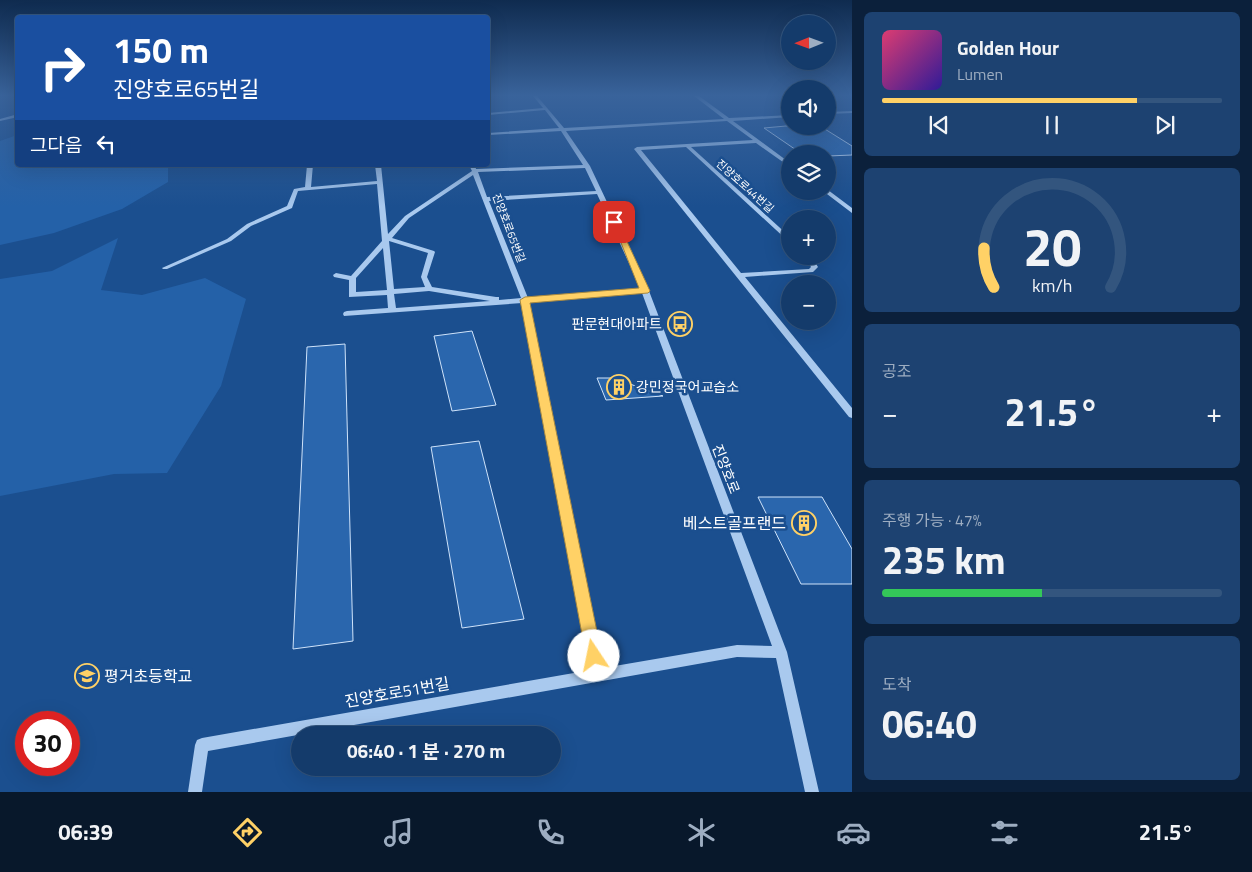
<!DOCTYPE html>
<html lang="ko">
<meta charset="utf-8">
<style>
:root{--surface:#143b6b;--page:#1d4271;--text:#f1f3f6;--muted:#9dadc1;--line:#33557e;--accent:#ffd166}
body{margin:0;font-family:"Titillium Web","Noto Sans KR",sans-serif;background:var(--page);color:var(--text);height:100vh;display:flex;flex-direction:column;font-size:19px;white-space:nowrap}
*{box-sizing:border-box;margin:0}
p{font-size:16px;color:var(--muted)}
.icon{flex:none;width:28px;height:28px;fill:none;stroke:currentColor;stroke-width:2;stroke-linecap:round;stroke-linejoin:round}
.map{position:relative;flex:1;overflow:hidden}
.drawer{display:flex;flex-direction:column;gap:12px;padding:12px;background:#0b203b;width:400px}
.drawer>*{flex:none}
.hud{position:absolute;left:15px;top:15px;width:475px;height:152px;border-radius:5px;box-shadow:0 5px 20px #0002,0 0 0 1px var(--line);background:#1a4fa0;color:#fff;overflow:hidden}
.needle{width:32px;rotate:269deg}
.buttons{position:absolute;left:781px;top:15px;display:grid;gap:10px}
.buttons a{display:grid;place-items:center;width:55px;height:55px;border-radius:50%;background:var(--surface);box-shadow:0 5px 20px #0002,0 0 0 1px var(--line);font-size:25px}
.speed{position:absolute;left:15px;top:711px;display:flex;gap:10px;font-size:25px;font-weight:700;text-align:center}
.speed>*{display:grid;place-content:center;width:65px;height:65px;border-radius:50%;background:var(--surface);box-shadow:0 5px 20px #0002,0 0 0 1px var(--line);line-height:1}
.speed .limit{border:8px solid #d22;background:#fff;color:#111}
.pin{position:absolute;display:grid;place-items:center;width:42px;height:42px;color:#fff;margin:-21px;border-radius:10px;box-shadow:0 2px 8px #0006}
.me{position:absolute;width:55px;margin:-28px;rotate:349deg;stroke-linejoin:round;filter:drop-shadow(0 0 4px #0008)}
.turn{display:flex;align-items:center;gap:18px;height:105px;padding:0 15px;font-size:22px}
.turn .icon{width:65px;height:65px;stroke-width:2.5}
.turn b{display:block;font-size:35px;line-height:42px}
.then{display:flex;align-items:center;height:48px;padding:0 15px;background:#0003;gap:10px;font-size:19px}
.big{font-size:38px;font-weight:700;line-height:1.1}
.drawer .tile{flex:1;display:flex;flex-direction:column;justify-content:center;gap:8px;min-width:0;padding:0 18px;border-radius:8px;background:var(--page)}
.drawer .dial{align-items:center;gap:0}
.dial svg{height:130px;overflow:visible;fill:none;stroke:var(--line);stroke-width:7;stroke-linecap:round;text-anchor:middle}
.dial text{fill:var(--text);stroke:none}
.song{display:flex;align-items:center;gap:15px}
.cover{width:60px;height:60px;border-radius:8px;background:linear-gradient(135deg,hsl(340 70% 55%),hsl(250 70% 35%))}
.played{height:5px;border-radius:2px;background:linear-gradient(90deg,var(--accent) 75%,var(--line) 75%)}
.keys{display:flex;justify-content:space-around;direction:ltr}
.heat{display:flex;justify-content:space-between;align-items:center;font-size:28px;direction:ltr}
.charge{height:8px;border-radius:4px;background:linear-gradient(90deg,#34c759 47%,var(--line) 0)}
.trip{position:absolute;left:291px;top:726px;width:270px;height:50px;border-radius:25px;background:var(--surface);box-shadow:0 5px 20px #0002,0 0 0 1px var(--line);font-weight:700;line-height:50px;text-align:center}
.tab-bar{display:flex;height:80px;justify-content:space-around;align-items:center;background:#08182b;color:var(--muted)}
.tab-bar .icon{width:35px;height:35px}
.tab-bar .selected{color:var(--accent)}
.tab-bar b{font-size:22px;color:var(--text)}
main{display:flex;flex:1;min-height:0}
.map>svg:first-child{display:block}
.green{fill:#2461a8}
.building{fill:#2a66ad;stroke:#cfe3fa}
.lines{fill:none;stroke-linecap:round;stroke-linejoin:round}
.minor{fill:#a9c9ee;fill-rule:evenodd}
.route{fill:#ffd166;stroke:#a68842}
.labels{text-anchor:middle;stroke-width:5;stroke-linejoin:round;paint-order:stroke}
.far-street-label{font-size:11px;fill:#fff;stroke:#1b4f8f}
.poi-label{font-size:14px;fill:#fff;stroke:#1b4f8f;text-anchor:end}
.street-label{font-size:14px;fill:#fff;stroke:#1b4f8f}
.near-poi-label{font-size:16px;fill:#fff;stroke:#1b4f8f;text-anchor:end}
.near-street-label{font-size:16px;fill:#fff;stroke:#1b4f8f}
</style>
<main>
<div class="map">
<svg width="852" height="792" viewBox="0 0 852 792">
<rect width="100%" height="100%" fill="#1b4f8f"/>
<path class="green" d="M17 135 18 165H168V182L122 209 54 233 0 245V141Z
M118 238 101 290 142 295 205 278 246 299 221 386 167 473 114 474 0 496V279L52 271Z"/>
<path class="building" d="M786 126H820L852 146V155L828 156V154H802L764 128Z
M472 331 496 405 452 411 434 336Z
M345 344 353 641 293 649 307 347Z
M597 378H627L630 384 663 396 606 400Z
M479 441 524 619 462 628 431 447Z
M758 497H822L852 549V584H801Z"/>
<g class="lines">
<path class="minor" d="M533 96H537L564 128 724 119 694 96H699L729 118 790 115V117L733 121 790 163V167L756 143 691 147 790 237V242L788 241 686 147 641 150 741 273 809 269 811 267 805 256H811L818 267 813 272 745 277 852 408V418L849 417 634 149 637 147 753 140 727 121 566 131 590 166 649 291 787 652 819 792H805L776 658 737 657 208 751 202 792H188L195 745 197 740 202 738 591 670 522 303 344 316 343 314 344 312 347 311 388 308 387 295 349 297V280L334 277 333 275 336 273 351 276 382 241 377 184 298 191 292 208 251 226 231 241 167 269H163L162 268 227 239 247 224 287 206 294 189 305 187 307 165H313L311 187 377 181 375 165H381L388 234 405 216 472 171 469 165H475L476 169 583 165 561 131 488 135V133L559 128 545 110 488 115V113L543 108ZM585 168 596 191 487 197 478 172ZM473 175 521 298 499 300V297H496L432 287 427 277 435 252 434 251 392 238 409 218ZM597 194 641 289 528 298 489 201ZM389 241 428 253 421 277 425 287 394 289ZM383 248 387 290 356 292V278ZM429 291 490 301 396 308 394 294ZM642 293 772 646 737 645 603 668 529 302Z
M852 111V113L828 114V112Z
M18 114V117L0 121V119Z
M828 190 852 208V213L823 191H828Z"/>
</g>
<linearGradient id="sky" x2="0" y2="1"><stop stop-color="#0f2b4f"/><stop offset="0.46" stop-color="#39639b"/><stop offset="1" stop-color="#39639b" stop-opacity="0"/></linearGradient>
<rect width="852" height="207" fill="url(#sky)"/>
<path class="route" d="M612 220 618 222 650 291 648 293 530 303 602 656 600 661 594 664 588 661 586 656 520 300 525 297 639 288Z"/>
<defs>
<symbol id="bus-ring" viewBox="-11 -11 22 22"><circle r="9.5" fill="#1b4f8f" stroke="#ffd166" stroke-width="1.5"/><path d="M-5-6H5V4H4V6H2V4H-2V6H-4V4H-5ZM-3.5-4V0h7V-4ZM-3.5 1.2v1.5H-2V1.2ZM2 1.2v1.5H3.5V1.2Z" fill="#ffd166"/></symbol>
<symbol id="building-ring" viewBox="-11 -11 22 22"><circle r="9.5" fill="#1b4f8f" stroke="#ffd166" stroke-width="1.5"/><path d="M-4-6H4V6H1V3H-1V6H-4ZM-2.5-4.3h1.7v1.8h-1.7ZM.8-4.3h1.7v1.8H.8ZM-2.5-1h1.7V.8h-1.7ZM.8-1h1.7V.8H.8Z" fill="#ffd166"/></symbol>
<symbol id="school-ring" viewBox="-11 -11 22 22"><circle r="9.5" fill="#1b4f8f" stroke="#ffd166" stroke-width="1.5"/><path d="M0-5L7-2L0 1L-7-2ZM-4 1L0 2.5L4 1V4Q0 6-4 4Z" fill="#ffd166"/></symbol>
</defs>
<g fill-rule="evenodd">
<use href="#bus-ring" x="666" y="310" width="28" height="28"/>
<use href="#building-ring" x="605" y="373" width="28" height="28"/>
<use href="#building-ring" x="790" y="509" width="28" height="28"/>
<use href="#school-ring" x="73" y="662" width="28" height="28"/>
</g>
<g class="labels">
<g class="far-street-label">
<text transform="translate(745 186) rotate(42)" y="4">진양호로44번길</text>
<text transform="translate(509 228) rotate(69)" y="4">진양호로65번길</text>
</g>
<g class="poi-label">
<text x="662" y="329">판문현대아파트</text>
<text x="636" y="392" text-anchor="start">강민정국어교습소</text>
</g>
<g class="street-label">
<text transform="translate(726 469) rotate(69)" y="5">진양호로</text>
</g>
<g class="near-poi-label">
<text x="786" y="529">베스트골프랜드</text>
<text x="104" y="682" text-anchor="start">평거초등학교</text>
</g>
<g class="near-street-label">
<text transform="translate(397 692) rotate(-10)" y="6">진양호로51번길</text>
</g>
</g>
</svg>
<div class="buttons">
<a><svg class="needle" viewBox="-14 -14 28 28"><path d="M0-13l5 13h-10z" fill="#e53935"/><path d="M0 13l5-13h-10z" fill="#9dadc1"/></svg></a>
<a><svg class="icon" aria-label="sound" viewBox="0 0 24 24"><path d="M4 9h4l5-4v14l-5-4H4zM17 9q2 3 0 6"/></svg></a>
<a><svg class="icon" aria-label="layers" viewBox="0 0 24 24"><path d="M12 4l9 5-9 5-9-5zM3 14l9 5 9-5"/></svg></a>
<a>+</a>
<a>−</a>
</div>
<div class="speed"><div class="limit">30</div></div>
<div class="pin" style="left:614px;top:222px;background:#d93025"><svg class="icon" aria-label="arrive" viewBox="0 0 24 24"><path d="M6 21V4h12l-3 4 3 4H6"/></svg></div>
<svg class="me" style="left:594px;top:656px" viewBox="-20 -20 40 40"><circle r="19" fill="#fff"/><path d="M0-13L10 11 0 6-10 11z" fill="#ffd166"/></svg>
<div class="trip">06:40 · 1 분 · 270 m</div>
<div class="hud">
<div class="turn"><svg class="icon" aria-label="right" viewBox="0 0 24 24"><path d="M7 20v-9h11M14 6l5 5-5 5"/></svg><div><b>150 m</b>진양호로65번길</div></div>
<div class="then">그다음<svg class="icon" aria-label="left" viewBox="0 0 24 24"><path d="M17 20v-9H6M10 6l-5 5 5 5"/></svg></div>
</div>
</div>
<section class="drawer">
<div class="tile">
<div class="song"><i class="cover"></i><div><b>Golden Hour</b><p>Lumen</p></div></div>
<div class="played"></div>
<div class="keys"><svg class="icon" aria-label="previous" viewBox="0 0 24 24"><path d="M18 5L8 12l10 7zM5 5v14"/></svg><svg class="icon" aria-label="pause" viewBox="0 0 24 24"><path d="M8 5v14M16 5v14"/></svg><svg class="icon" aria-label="next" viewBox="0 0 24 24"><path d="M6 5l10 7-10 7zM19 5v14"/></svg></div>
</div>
<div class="tile dial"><svg viewBox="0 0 100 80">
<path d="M14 69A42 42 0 1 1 86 69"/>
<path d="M14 69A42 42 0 0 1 8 45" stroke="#ffd166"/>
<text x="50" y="56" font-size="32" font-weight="700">20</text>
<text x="50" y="72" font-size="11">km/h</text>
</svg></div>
<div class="tile"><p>공조</p>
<div class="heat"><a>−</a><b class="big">21.5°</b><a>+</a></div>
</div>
<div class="tile"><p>주행 가능 · 47%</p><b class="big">235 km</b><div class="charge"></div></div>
<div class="tile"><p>도착</p><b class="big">06:40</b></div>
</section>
</main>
<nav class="tab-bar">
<b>06:39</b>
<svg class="icon selected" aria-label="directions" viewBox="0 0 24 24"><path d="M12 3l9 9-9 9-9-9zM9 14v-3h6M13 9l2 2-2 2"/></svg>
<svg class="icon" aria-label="music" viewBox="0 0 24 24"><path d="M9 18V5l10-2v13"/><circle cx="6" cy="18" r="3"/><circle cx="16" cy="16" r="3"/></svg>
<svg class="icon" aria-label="phone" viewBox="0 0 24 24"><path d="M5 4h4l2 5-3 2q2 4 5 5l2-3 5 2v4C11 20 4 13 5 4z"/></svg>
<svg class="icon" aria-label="climate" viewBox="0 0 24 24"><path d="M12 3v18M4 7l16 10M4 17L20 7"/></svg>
<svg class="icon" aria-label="car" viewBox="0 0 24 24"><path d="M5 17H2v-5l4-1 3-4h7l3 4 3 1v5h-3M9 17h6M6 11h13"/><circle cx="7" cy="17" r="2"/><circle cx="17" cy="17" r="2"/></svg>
<svg class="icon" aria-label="filters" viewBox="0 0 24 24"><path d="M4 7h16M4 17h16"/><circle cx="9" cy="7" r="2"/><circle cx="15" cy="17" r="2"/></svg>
<b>21.5°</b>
</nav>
